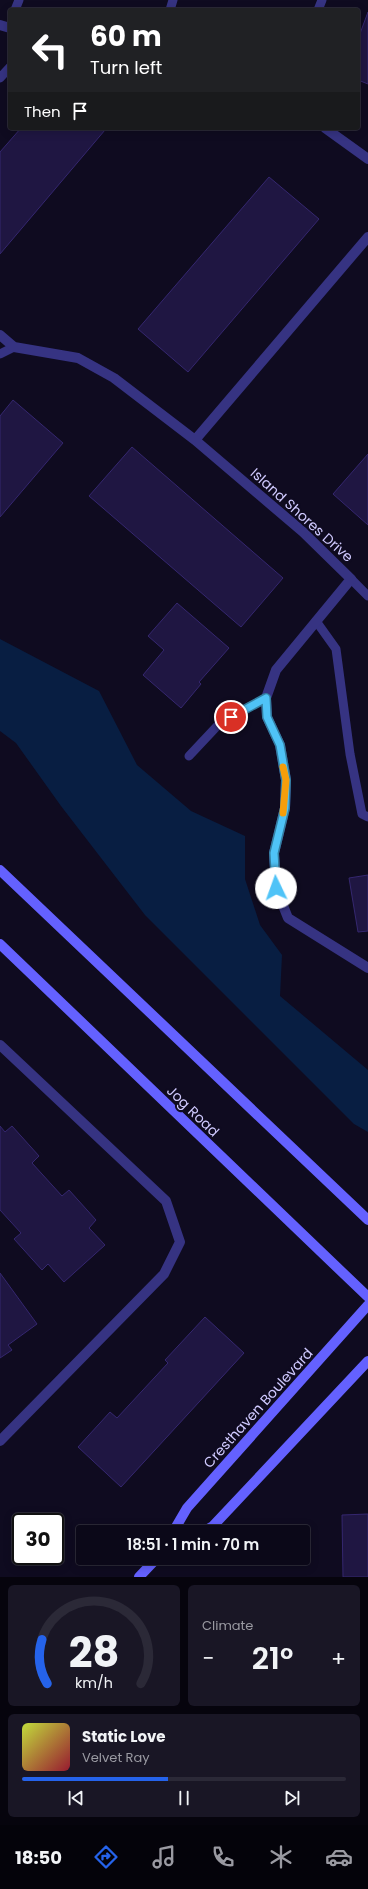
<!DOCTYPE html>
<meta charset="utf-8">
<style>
:root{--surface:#0b0818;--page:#191625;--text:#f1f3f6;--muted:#9a9aa2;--line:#2b2937;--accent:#2563eb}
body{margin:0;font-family:Poppins,sans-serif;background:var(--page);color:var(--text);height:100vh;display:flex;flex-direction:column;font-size:15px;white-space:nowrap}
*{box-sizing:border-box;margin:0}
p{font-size:13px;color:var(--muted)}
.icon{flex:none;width:22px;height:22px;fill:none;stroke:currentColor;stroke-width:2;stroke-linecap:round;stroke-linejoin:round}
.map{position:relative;height:1577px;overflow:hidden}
.drawer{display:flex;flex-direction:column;gap:8px;padding:8px;background:#06040d;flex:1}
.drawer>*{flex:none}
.guide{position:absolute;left:8px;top:8px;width:352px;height:122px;border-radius:4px;box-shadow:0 2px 10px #0003,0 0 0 1px var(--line);background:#202124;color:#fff;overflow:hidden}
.speed{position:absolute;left:12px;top:1513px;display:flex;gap:8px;font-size:20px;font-weight:700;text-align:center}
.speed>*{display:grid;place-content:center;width:52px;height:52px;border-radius:50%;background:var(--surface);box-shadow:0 2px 10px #0003,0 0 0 1px var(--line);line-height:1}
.speed .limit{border:2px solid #111;border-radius:6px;background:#fff;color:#111}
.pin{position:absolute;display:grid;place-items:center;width:34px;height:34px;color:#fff;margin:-17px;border:2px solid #fff;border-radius:50%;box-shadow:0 1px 4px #0007}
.me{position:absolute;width:44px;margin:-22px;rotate:357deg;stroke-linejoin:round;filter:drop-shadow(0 0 3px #0008)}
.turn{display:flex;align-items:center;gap:14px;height:84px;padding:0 16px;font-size:18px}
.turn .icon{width:52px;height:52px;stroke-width:2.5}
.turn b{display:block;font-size:28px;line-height:34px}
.then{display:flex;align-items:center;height:38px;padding:0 16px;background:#0003;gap:8px;font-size:15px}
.big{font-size:30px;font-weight:600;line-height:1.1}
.drawer .card{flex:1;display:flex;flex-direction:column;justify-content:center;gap:6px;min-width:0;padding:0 14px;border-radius:6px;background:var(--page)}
.drawer .dial{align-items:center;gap:0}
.dial svg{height:104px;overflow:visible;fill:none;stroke:var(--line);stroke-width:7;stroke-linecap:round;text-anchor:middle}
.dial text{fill:var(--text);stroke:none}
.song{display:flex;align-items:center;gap:12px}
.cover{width:48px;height:48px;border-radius:6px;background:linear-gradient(135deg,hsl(70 70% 55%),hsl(350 70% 35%))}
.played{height:4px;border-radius:2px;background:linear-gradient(90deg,var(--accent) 45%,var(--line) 45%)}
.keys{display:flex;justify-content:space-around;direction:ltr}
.heat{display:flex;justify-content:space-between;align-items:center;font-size:22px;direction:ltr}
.drawer .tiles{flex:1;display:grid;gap:8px;grid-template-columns:1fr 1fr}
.card:last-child{grid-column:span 2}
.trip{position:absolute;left:76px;top:1525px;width:234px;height:40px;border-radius:4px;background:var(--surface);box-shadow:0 2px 10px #0003,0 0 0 1px var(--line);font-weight:600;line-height:40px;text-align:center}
.menu{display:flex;height:64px;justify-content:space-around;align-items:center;background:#04030a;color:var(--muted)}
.menu .icon{width:28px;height:28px}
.menu .current{color:var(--accent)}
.menu b{font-size:18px;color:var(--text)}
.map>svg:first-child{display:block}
.water{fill:#081e42}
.building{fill:#1f1642;stroke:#35276f}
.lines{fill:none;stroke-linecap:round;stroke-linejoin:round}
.lane{stroke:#363382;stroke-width:9}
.street{stroke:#363382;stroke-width:10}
.secondary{stroke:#6461ff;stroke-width:10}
.route-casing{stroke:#337fa1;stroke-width:10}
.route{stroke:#4fc3f7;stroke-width:7}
.slow{stroke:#f59e0b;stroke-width:7}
.labels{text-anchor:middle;stroke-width:4;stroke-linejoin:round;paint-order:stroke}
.street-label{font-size:14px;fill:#d0caff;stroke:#0f0b20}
</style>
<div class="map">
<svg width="368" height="1577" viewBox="0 0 368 1577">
<rect width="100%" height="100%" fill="#0f0b20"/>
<path class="water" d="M0 639 99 691 137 765 191 811 245 836V879L260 925 282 955 280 996 368 1070V1132L354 1124 145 915 61 806 16 743 0 731Z"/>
<path class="building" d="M368 12V84L358 80V39Z
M21 128H103L105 130 0 254V152Z
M269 177 319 219 188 372 138 329Z
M13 400 63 443 0 517V416Z
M132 447 283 578 241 627 89 496Z
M368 454V525L333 494Z
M177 603 229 648 199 682 201 684 181 708 143 675 164 650 148 636Z
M368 875V931L358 932 349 878Z
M0 1126 5 1132 12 1126 39 1156 32 1163 62 1196 69 1190 96 1220 89 1228 105 1245 64 1282 48 1264 42 1270 14 1239 21 1233 0 1210Z
M0 1273 37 1324 8 1345 12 1350 0 1358Z
M205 1317 244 1353 121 1487 78 1447 110 1412 117 1418 168 1363 165 1360Z
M368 1514V1577H343L342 1515Z"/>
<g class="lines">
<path class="lane" d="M15 10 19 0
M170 10 173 0
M318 10 322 0
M0 78 10 67
M0 354 14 347
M351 579 368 596
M316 621 336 649 350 754 362 814 368 817
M189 756 220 723 266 698"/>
<path class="street" d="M0 25 10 28
M325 128 368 159
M0 335 14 347 78 358 114 378 195 440 303 532 351 579 276 670 266 698 267 717 280 745 286 780 285 808 274 853 276 888 288 918 368 968
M195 440 368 237
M0 1045 166 1201 180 1242 164 1274 0 1441"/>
<path class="secondary" d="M0 870 368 1220
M0 944 368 1297
M173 1532 187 1508 368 1305
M203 1532 213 1526 368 1361
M139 1577 157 1558"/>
</g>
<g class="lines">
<defs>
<path id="route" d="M231 717 266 698 267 717 280 745 286 780 285 808 274 853 276 888"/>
</defs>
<use href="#route" class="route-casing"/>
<use href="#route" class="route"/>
<path class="slow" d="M283 813 286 780 283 767"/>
</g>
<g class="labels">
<g class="street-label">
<text transform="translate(302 515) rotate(42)" y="5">Island Shores Drive</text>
<text transform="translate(193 1111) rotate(44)" y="5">Jog Road</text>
<text transform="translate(258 1408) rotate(-48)" y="5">Cresthaven Boulevard</text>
</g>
</g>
</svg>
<div class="speed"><div class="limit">30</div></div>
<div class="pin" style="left:231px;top:717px;background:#d93025"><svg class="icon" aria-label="arrive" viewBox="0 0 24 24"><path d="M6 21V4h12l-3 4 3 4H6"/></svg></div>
<svg class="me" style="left:276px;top:888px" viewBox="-20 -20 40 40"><circle r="19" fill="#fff"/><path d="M0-13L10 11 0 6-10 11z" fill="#4fc3f7"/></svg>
<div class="trip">18:51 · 1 min · 70 m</div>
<div class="guide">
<div class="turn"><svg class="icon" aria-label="left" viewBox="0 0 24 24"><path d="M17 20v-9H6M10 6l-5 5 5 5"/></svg><div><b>60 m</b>Turn left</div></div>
<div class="then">Then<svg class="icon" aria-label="arrive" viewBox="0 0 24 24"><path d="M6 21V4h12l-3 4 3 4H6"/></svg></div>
</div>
</div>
<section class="drawer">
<div class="tiles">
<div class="card dial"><svg viewBox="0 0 100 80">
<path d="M14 69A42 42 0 1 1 86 69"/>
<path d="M14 69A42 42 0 0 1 10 35" stroke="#2563eb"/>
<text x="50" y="56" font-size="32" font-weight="700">28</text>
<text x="50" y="72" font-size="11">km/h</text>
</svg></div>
<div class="card"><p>Climate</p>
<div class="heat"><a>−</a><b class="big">21°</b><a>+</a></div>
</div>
<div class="card">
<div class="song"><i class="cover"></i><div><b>Static Love</b><p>Velvet Ray</p></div></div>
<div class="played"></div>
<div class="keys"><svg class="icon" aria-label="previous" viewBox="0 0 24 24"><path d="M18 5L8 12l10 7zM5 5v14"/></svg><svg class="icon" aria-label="pause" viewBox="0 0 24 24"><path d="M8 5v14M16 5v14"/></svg><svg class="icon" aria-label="next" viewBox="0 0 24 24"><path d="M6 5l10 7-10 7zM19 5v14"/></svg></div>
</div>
</div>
</section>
<nav class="menu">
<b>18:50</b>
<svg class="icon current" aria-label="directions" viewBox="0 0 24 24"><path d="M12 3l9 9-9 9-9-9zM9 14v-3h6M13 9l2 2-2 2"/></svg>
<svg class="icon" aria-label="music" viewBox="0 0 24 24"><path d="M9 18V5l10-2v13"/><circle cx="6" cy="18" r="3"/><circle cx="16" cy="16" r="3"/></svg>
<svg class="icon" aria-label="phone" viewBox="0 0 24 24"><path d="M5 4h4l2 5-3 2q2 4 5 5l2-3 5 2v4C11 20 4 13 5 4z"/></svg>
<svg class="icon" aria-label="climate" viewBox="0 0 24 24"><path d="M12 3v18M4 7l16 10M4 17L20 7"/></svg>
<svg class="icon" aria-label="car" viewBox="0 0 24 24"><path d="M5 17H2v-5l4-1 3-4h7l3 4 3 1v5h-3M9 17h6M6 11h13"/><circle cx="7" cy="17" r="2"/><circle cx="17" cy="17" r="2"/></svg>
</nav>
